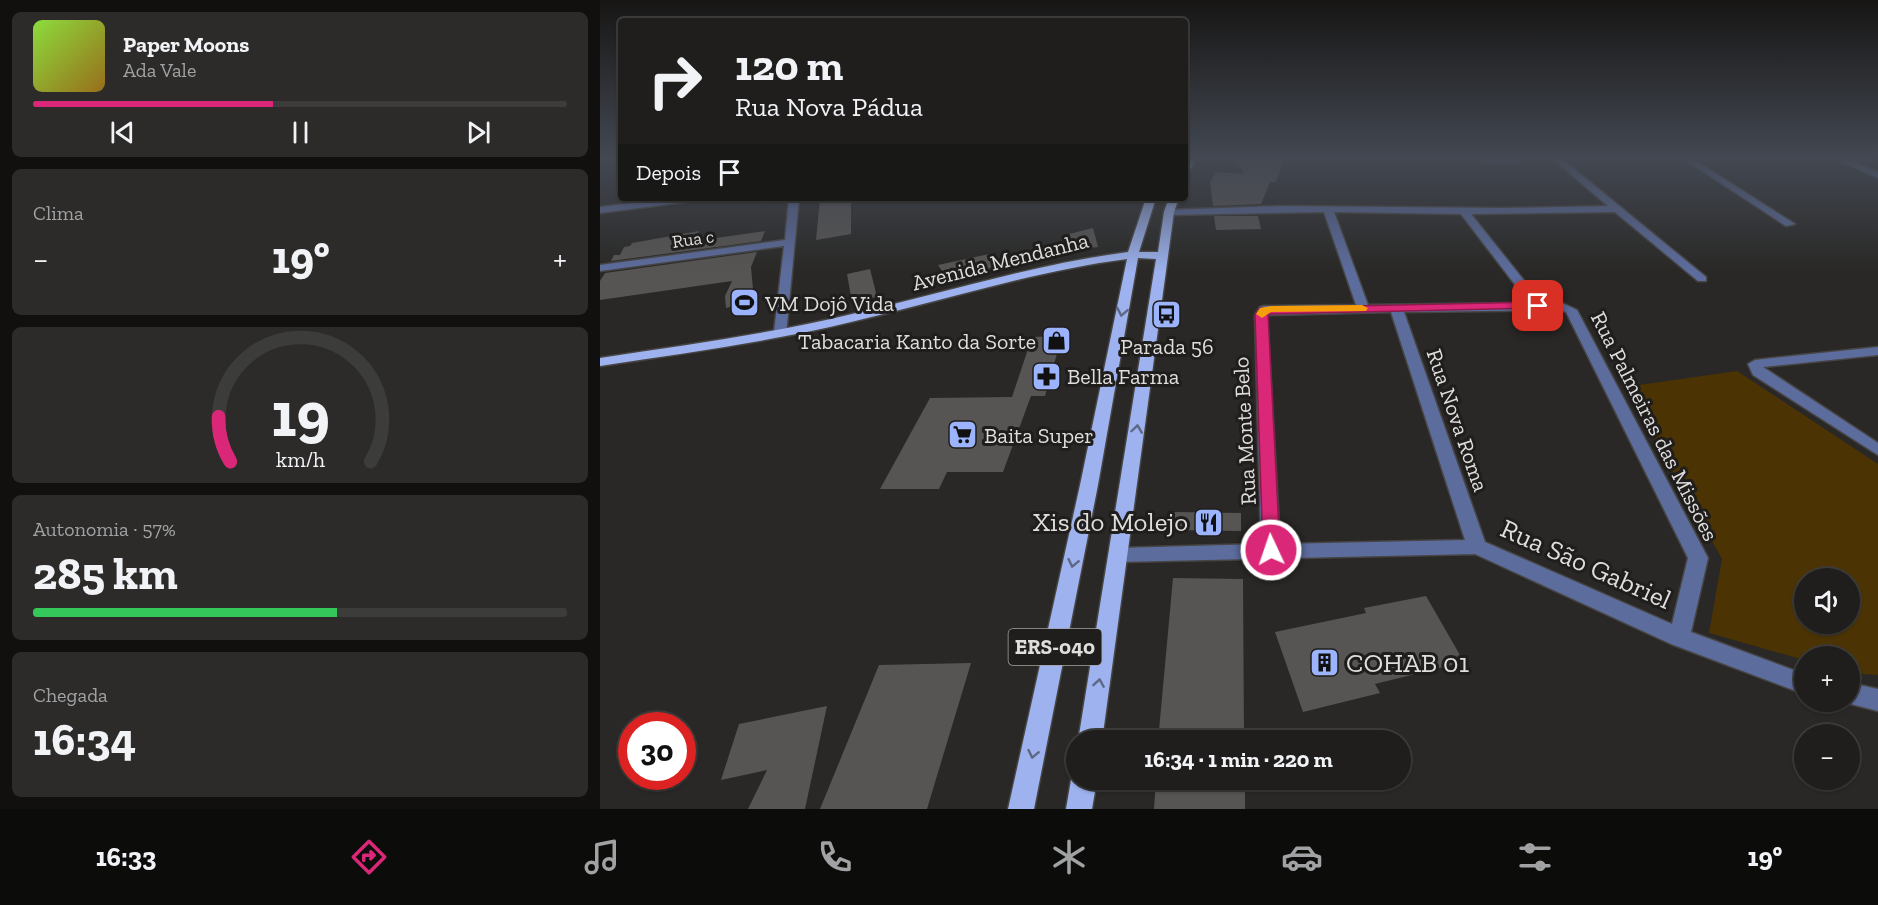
<!DOCTYPE html>
<html lang="pt">
<meta charset="utf-8">
<style>
:root{--surface:#1f1e1c;--page:#2c2b29;--text:#f1f3f6;--muted:#a1a2a3;--line:#3c3c3b;--accent:#db2777}
body{margin:0;font-family:"Zilla Slab",serif;background:var(--page);color:var(--text);height:100vh;display:flex;flex-direction:column;font-size:22px;white-space:nowrap}
*{box-sizing:border-box;margin:0}
p{font-size:20px;color:var(--muted)}
.icon{flex:none;width:33px;height:33px;fill:none;stroke:currentColor;stroke-width:2;stroke-linecap:round;stroke-linejoin:round}
.map{position:relative;flex:1;overflow:hidden}
.sheet{display:flex;flex-direction:column;gap:12px;padding:12px;background:#11100f;width:600px}
.sheet>*{flex:none}
.banner{position:absolute;left:18px;top:18px;width:570px;height:183px;border-radius:6px;box-shadow:0 2px 4px #0004,0 0 0 2px var(--line);background:#1f1e1c;color:var(--text);overflow:hidden}
.controls{position:absolute;left:1194px;top:568px;display:grid;gap:12px}
.controls a{display:grid;place-items:center;width:66px;height:66px;border-radius:50%;background:var(--surface);box-shadow:0 2px 4px #0004,0 0 0 2px var(--line);font-size:30px}
.speed{position:absolute;left:18px;top:712px;display:flex;gap:12px;font-size:30px;font-weight:700;text-align:center}
.speed>*{display:grid;place-content:center;width:78px;height:78px;border-radius:50%;background:var(--surface);box-shadow:0 2px 4px #0004,0 0 0 2px var(--line);line-height:1}
.speed .limit{border:9px solid #d22;background:#fff;color:#111}
.pin{position:absolute;display:grid;place-items:center;width:51px;height:51px;color:#fff;margin:-26px;border-radius:12px;box-shadow:0 3px 9px #0006}
.me{position:absolute;width:66px;margin:-33px;rotate:357deg;stroke-linejoin:round;filter:drop-shadow(0 0 4px #0008)}
.turn{display:flex;align-items:center;gap:21px;height:126px;padding:0 18px;font-size:27px}
.turn .icon{width:78px;height:78px;stroke-width:2.5}
.turn b{display:block;font-size:42px;line-height:51px}
.then{display:flex;align-items:center;height:57px;padding:0 18px;background:#0003;gap:12px;font-size:22px}
.big{font-size:45px;font-weight:700;line-height:1.1}
.sheet .tile{flex:1;display:flex;flex-direction:column;justify-content:center;gap:9px;min-width:0;padding:0 21px;border-radius:9px;background:var(--page)}
.sheet .dial{align-items:center;gap:0}
.dial svg{height:156px;overflow:visible;fill:none;stroke:var(--line);stroke-width:7;stroke-linecap:round;text-anchor:middle}
.dial text{fill:var(--text);stroke:none}
.song{display:flex;align-items:center;gap:18px}
.cover{width:72px;height:72px;border-radius:9px;background:linear-gradient(135deg,hsl(90 70% 55%),hsl(40 70% 35%))}
.played{height:6px;border-radius:3px;background:linear-gradient(90deg,var(--accent) 45%,var(--line) 45%)}
.keys{display:flex;justify-content:space-around;direction:ltr}
.heat{display:flex;justify-content:space-between;align-items:center;font-size:33px;direction:ltr}
.charge{height:9px;border-radius:4px;background:linear-gradient(90deg,#34c759 57%,var(--line) 0)}
.trip{position:absolute;left:466px;top:730px;width:345px;height:60px;border-radius:30px;background:var(--surface);box-shadow:0 2px 4px #0004,0 0 0 2px var(--line);font-weight:700;line-height:60px;text-align:center}
.tab-bar{display:flex;height:96px;justify-content:space-around;align-items:center;background:#0c0c0b;color:var(--muted)}
.tab-bar .icon{width:42px;height:42px}
.tab-bar .selected{color:var(--accent)}
.tab-bar b{font-size:27px;color:var(--text)}
main{display:flex;flex:1;min-height:0}
.map>svg:first-child{display:block}
.green{fill:#4c3304;fill-rule:evenodd}
.building{fill:#575553}
.lines{fill:none;stroke-linecap:round;stroke-linejoin:round}
.minor-casing{stroke:#464543;stroke-width:3}
.major-casing{stroke:#464543;stroke-width:3}
.minor{fill:#5c6c9d;fill-rule:evenodd}
.major{fill:#9db2ee;fill-rule:evenodd}
.oneway{stroke:#5e6885}
.route{fill:#db2777;stroke:#8e194d;stroke-width:1.5}
.slow{fill:#f59e0b}
.labels{text-anchor:middle;stroke-width:6;stroke-linejoin:round;paint-order:stroke}
.far-street-label{font-size:18px;fill:#dfdedd;stroke:#1f1e1c}
.shield{fill:#1f1e1c;stroke:#a5a4a3;stroke-width:1.5}
.shield-label{font-size:21px;font-weight:bold;fill:#dfdedd}
.street-label{font-size:22px;fill:#dfdedd;stroke:#1f1e1c}
.poi-label{font-size:22px;fill:#dfdedd;stroke:#1f1e1c;text-anchor:start}
.near-poi-label{font-size:27px;fill:#dfdedd;stroke:#1f1e1c;text-anchor:end}
.near-street-label{font-size:27px;fill:#dfdedd;stroke:#1f1e1c}
</style>
<main>
<section class="sheet">
<div class="tile">
<div class="song"><i class="cover"></i><div><b>Paper Moons</b><p>Ada Vale</p></div></div>
<div class="played"></div>
<div class="keys"><svg class="icon" aria-label="previous" viewBox="0 0 24 24"><path d="M18 5L8 12l10 7zM5 5v14"/></svg><svg class="icon" aria-label="pause" viewBox="0 0 24 24"><path d="M8 5v14M16 5v14"/></svg><svg class="icon" aria-label="next" viewBox="0 0 24 24"><path d="M6 5l10 7-10 7zM19 5v14"/></svg></div>
</div>
<div class="tile"><p>Clima</p>
<div class="heat"><a>−</a><b class="big">19°</b><a>+</a></div>
</div>
<div class="tile dial"><svg viewBox="0 0 100 80">
<path d="M14 69A42 42 0 1 1 86 69"/>
<path d="M14 69A42 42 0 0 1 8 46" stroke="#db2777"/>
<text x="50" y="56" font-size="32" font-weight="700">19</text>
<text x="50" y="72" font-size="11">km/h</text>
</svg></div>
<div class="tile"><p>Autonomia · 57%</p><b class="big">285 km</b><div class="charge"></div></div>
<div class="tile"><p>Chegada</p><b class="big">16:34</b></div>
</section>
<div class="map">
<svg width="1278" height="809" viewBox="0 0 1278 809">
<rect width="100%" height="100%" fill="#292826"/>
<path class="green" d="M1137 371 1278 464V675L1250 673V657H1204V660L1109 633 1122 559 1025 387ZM1204 579H1250V624H1204Z"/>
<path class="building" d="M634 159H685L676 182H670L661 204 613 206 610 182 616 172 645 174Z
M220 198H251V234L216 240Z
M614 216H658L661 229 616 230Z
M493 228 498 247 463 251 461 236Z
M99 231 94 241 165 231 161 241 11 261 14 255H20L24 247 30 246 32 243Z
M157 252 151 267 154 301 126 308 125 296 132 281 0 300V281L5 273Z
M389 254 393 268 348 280 338 265Z
M270 269 277 297 252 302 247 274Z
M462 336 445 396H431L403 472H347L339 489H280L330 398 412 397 432 337Z
M572 512 641 513V531L570 530Z
M573 578 643 579 644 741H558Z
M826 596 864 662 775 684 780 693 703 712 675 632 766 613 764 608Z
M371 663 327 809H220L279 665Z
M227 706 205 809H148L167 770 121 780 139 724Z
M556 780H645V809H554Z"/>
<g class="lines">
<defs>
<path id="minor" d="M875 159H920L916 162H879Z
M953 159H962L1106 277V281H1098L1015 212 871 214 942 303 960 302 977 310 1108 558 1091 632 1204 674V694L1071 644 875 554 519 562 512 560 509 555 512 550 519 548 661 544 655 315 660 307 664 306 756 305 724 212 569 215 564 212 566 210 681 206 906 208 1008 206ZM734 212 861 214 929 303 768 305ZM959 310 966 312 1088 558 1072 624 885 542 804 312ZM791 312 865 540 680 544 667 315Z
M1084 159H1093L1195 224 1186 226Z
M1235 159H1245L1278 172V178Z
M71 198H98L93 201 0 213V207Z
M189 198H199L186 335 181 336 174 332 184 246 0 271V265L185 240Z
M1278 347V355L1163 367 1278 443V455L1153 375 1148 364 1155 360Z
M1250 683 1278 689V711L1243 702H1250Z"/>
<path id="major" d="M588 159H596L588 174 585 175V164Z
M546 198H556L539 252H558L564 212 569 198H579L574 212 502 741H478L556 259 538 258 498 485 434 809H408L480 485 527 259C434 271 343 301 251 322 169 342 84 353 0 366V358C84 345 169 334 252 314 344 293 435 264 528 252Z
M477 770V780H497L492 809H466L471 780Z"/>
</defs>
<use href="#minor" class="minor-casing"/>
<use href="#major" class="major-casing"/>
<use href="#minor" class="minor"/>
<use href="#major" class="major"/>
</g>
<defs><path id="oneway-chevron" d="M-2-3.5L2.5 0L-2 3.5" fill="none" stroke-width="1.6" stroke-linecap="round" stroke-linejoin="round" transform="scale(1.5)"/></defs>
<g class="oneway">
<use href="#oneway-chevron" transform="translate(522 312) rotate(101)"/>
<use href="#oneway-chevron" transform="translate(537 429) rotate(-82)"/>
<use href="#oneway-chevron" transform="translate(473 563) rotate(102)"/>
<use href="#oneway-chevron" transform="translate(499 683) rotate(-81)"/>
<use href="#oneway-chevron" transform="translate(433 754) rotate(102)"/>
</g>
<linearGradient id="sky" x2="0" y2="1"><stop stop-color="#171615"/><stop offset="0.58" stop-color="#434852"/><stop offset="1" stop-color="#434852" stop-opacity="0"/></linearGradient>
<rect width="1278" height="272" fill="url(#sky)"/>
<path class="route" d="M938 302 943 306 942 308 668 314 680 550 677 555 671 557 665 555 663 550 655 315 660 308Z"/>
<path class="slow" d="M762 305 768 308 766 311 671 312 662 318 656 314 660 308 671 306Z"/>
<defs>
<symbol id="stadium-square" viewBox="-11 -11 22 22"><rect x="-9" y="-9" width="18" height="18" rx="4" fill="#9cb4fd" stroke="#1f1e1c"/><path d="M0-5a6.5 5 0 1 0 0 10a6.5 5 0 1 0 0-10ZM-3.5-1.8h7v3.6h-7Z" fill="#111"/></symbol>
<symbol id="bus-square" viewBox="-11 -11 22 22"><rect x="-9" y="-9" width="18" height="18" rx="4" fill="#9cb4fd" stroke="#1f1e1c"/><path d="M-5-6H5V4H4V6H2V4H-2V6H-4V4H-5ZM-3.5-4V0h7V-4ZM-3.5 1.2v1.5H-2V1.2ZM2 1.2v1.5H3.5V1.2Z" fill="#111"/></symbol>
<symbol id="shop-square" viewBox="-11 -11 22 22"><rect x="-9" y="-9" width="18" height="18" rx="4" fill="#9cb4fd" stroke="#1f1e1c"/><path d="M-5-2.5h2.3a2.7 3.5 0 0 1 5.4 0H5L5.5 6h-11ZM-1.5-2.5h3a1.5 2.3 0 0 0-3 0Z" fill="#111"/></symbol>
<symbol id="pharmacy-square" viewBox="-11 -11 22 22"><rect x="-9" y="-9" width="18" height="18" rx="4" fill="#9cb4fd" stroke="#1f1e1c"/><path d="M-2-6h4v4h4v4h-4v4h-4v-4h-4v-4h4Z" fill="#111"/></symbol>
<symbol id="supermarket-square" viewBox="-11 -11 22 22"><rect x="-9" y="-9" width="18" height="18" rx="4" fill="#9cb4fd" stroke="#1f1e1c"/><path d="M-6-5.5h2.5l.6 2H6L4.5 2H-2.5L-4.4-4H-6ZM-1.5 3.2a1.3 1.3 0 1 0 .1 0ZM3 3.2a1.3 1.3 0 1 0 .1 0Z" fill="#111"/></symbol>
<symbol id="restaurant-square" viewBox="-11 -11 22 22"><rect x="-9" y="-9" width="18" height="18" rx="4" fill="#9cb4fd" stroke="#1f1e1c"/><path d="M-5-6h1v4h1v-4h1v4h1v-4h1v5L-1.5 .5V6h-2V.5L-5-1ZM5-6V6H3V1.5H1.5Q1.5-4 5-6Z" fill="#111"/></symbol>
<symbol id="building-square" viewBox="-11 -11 22 22"><rect x="-9" y="-9" width="18" height="18" rx="4" fill="#9cb4fd" stroke="#1f1e1c"/><path d="M-4-6H4V6H1V3H-1V6H-4ZM-2.5-4.3h1.7v1.8h-1.7ZM.8-4.3h1.7v1.8H.8ZM-2.5-1h1.7V.8h-1.7ZM.8-1h1.7V.8H.8Z" fill="#111"/></symbol>
</defs>
<g fill-rule="evenodd">
<use href="#stadium-square" x="128" y="286" width="33" height="33"/>
<use href="#bus-square" x="550" y="298" width="33" height="33"/>
<use href="#shop-square" x="440" y="324" width="33" height="33"/>
<use href="#pharmacy-square" x="430" y="360" width="33" height="33"/>
<use href="#supermarket-square" x="346" y="418" width="33" height="33"/>
<use href="#restaurant-square" x="592" y="506" width="33" height="33"/>
<use href="#building-square" x="708" y="646" width="33" height="33"/>
</g>
<g class="labels">
<g class="far-street-label">
<text transform="translate(93 239) rotate(-8)" y="6">Rua c</text>
</g>
<rect class="shield" x="408.5" y="629" width="93" height="36" rx="4.5"/>
<g class="shield-label">
<text x="455" y="654">ERS-040</text>
</g>
<g class="street-label">
<text transform="translate(400 261) rotate(-14)" y="8">Avenida Mendanha</text>
<text transform="translate(858 420) rotate(71)" y="8">Rua Nova Roma</text>
<text transform="translate(1055 426) rotate(63)" y="8">Rua Palmeiras das Missões</text>
<text transform="translate(644 431) rotate(-93)" y="8">Rua Monte Belo</text>
</g>
<g class="poi-label">
<text x="165" y="311">VM Dojô Vida</text>
<text x="436" y="349" text-anchor="end">Tabacaria Kanto da Sorte</text>
<text x="567" y="354" text-anchor="middle">Parada 56</text>
<text x="467" y="384">Bella Farma</text>
<text x="384" y="443">Baita Super</text>
</g>
<g class="near-poi-label">
<text x="588" y="531">Xis do Molejo</text>
<text x="746" y="672" text-anchor="start">COHAB 01</text>
</g>
<g class="near-street-label">
<text transform="translate(986 564) rotate(24)" y="9">Rua São Gabriel</text>
</g>
</g>
</svg>
<div class="controls">
<a><svg class="icon" aria-label="sound" viewBox="0 0 24 24"><path d="M4 9h4l5-4v14l-5-4H4zM17 9q2 3 0 6"/></svg></a>
<a>+</a>
<a>−</a>
</div>
<div class="speed"><div class="limit">30</div></div>
<div class="pin" style="left:938px;top:306px;background:#d93025"><svg class="icon" aria-label="arrive" viewBox="0 0 24 24"><path d="M6 21V4h12l-3 4 3 4H6"/></svg></div>
<svg class="me" style="left:671px;top:550px" viewBox="-20 -20 40 40"><circle r="17" fill="#db2777" stroke="#fff" stroke-width="3"/><path d="M0-11L8 9 0 5-8 9z" fill="#fff"/></svg>
<div class="trip">16:34 · 1 min · 220 m</div>
<div class="banner">
<div class="turn"><svg class="icon" aria-label="right" viewBox="0 0 24 24"><path d="M7 20v-9h11M14 6l5 5-5 5"/></svg><div><b>120 m</b>Rua Nova Pádua</div></div>
<div class="then">Depois<svg class="icon" aria-label="arrive" viewBox="0 0 24 24"><path d="M6 21V4h12l-3 4 3 4H6"/></svg></div>
</div>
</div>
</main>
<nav class="tab-bar">
<b>16:33</b>
<svg class="icon selected" aria-label="directions" viewBox="0 0 24 24"><path d="M12 3l9 9-9 9-9-9zM9 14v-3h6M13 9l2 2-2 2"/></svg>
<svg class="icon" aria-label="music" viewBox="0 0 24 24"><path d="M9 18V5l10-2v13"/><circle cx="6" cy="18" r="3"/><circle cx="16" cy="16" r="3"/></svg>
<svg class="icon" aria-label="phone" viewBox="0 0 24 24"><path d="M5 4h4l2 5-3 2q2 4 5 5l2-3 5 2v4C11 20 4 13 5 4z"/></svg>
<svg class="icon" aria-label="climate" viewBox="0 0 24 24"><path d="M12 3v18M4 7l16 10M4 17L20 7"/></svg>
<svg class="icon" aria-label="car" viewBox="0 0 24 24"><path d="M5 17H2v-5l4-1 3-4h7l3 4 3 1v5h-3M9 17h6M6 11h13"/><circle cx="7" cy="17" r="2"/><circle cx="17" cy="17" r="2"/></svg>
<svg class="icon" aria-label="filters" viewBox="0 0 24 24"><path d="M4 7h16M4 17h16"/><circle cx="9" cy="7" r="2"/><circle cx="15" cy="17" r="2"/></svg>
<b>19°</b>
</nav>
